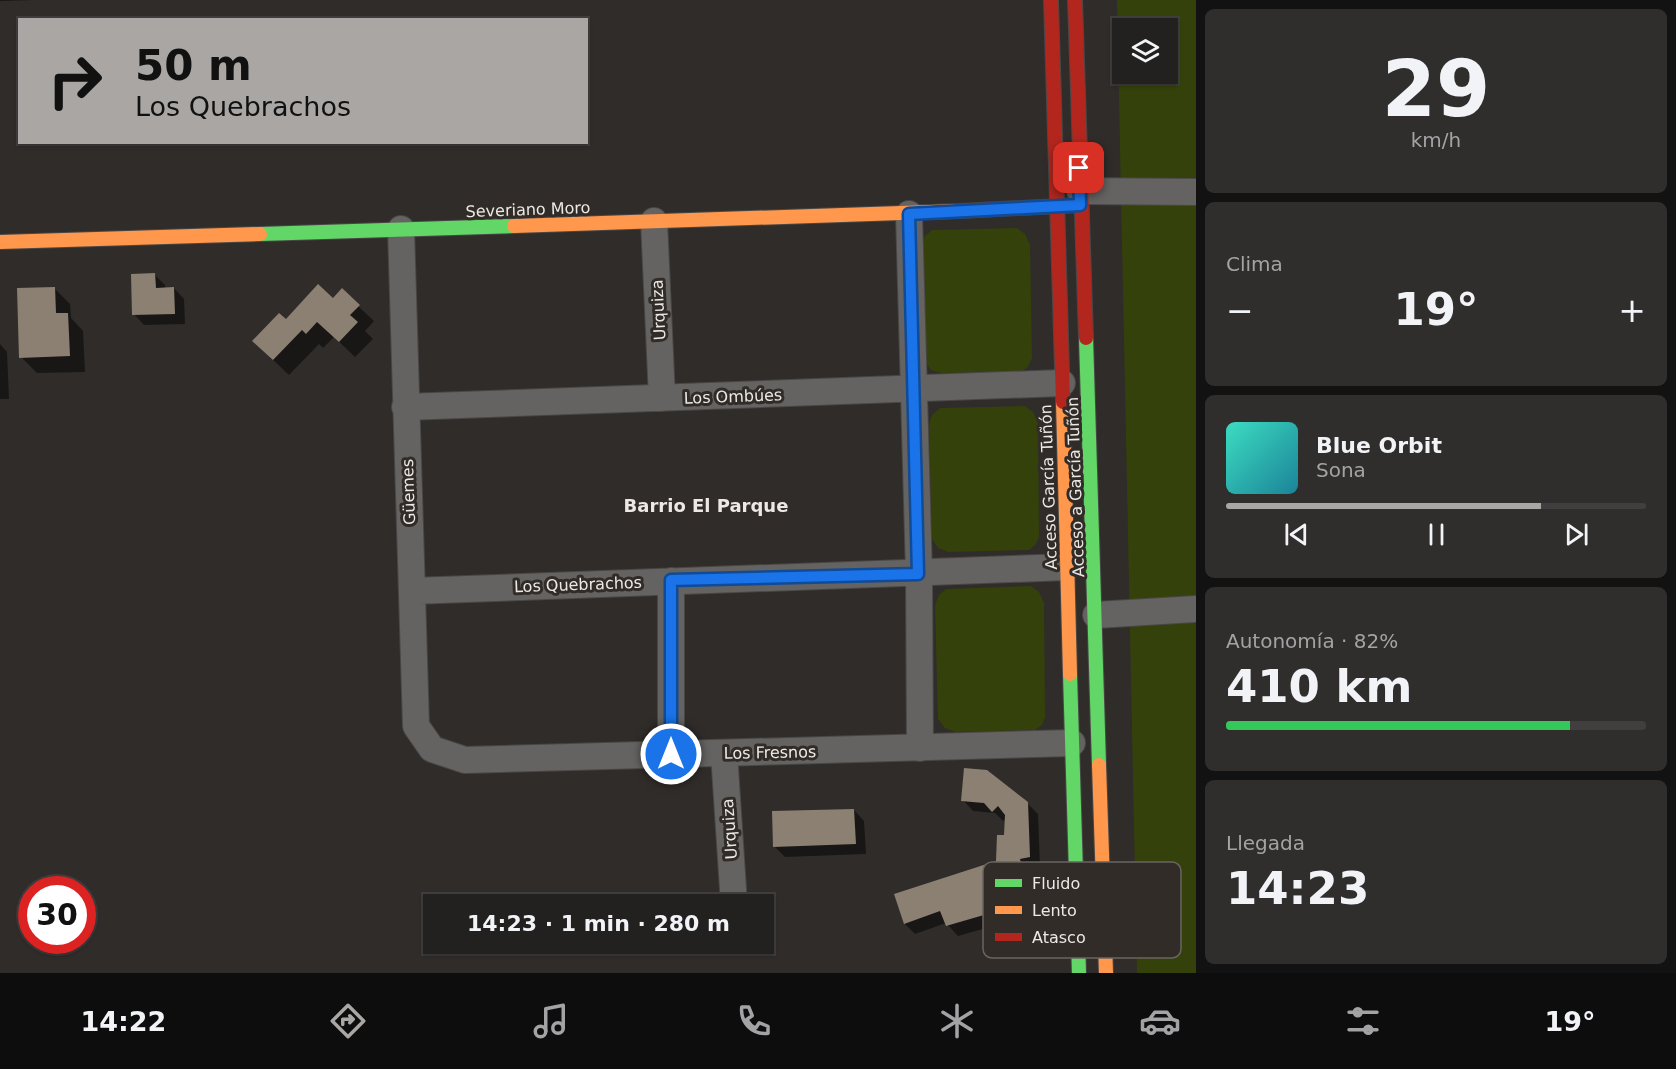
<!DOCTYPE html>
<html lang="es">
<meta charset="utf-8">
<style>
:root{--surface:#232120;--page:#2f2e2d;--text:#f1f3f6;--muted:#a3a3a5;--line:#403e3e;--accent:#a9a6a4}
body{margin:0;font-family:"DejaVu Sans",sans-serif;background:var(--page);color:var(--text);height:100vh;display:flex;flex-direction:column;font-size:22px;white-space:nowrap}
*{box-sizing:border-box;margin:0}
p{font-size:20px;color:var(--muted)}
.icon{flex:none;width:33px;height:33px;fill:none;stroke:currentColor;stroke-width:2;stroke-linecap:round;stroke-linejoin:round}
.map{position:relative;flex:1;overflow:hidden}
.sheet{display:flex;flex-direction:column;gap:9px;padding:9px;background:#131212;width:480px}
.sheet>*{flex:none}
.banner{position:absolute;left:18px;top:18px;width:570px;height:126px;border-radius:0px;box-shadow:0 2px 4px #0004,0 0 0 2px var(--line);background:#a9a6a4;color:#111;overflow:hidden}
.controls{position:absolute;left:1112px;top:18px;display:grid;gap:12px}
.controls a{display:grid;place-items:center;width:66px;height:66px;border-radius:0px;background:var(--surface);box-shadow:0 2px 4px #0004,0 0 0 2px var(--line);font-size:30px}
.speed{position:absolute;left:18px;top:876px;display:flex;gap:12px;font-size:30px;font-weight:700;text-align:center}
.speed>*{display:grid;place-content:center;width:78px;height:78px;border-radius:50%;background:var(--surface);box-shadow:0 2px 4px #0004,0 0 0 2px var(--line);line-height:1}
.speed .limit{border:9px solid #d22;background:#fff;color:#111}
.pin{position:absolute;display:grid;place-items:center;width:51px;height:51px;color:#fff;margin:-26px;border-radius:12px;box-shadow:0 3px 9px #0006}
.me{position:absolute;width:66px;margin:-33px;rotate:0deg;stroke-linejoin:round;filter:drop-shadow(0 0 4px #0008)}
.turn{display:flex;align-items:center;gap:21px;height:126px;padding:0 18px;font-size:27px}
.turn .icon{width:78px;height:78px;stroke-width:2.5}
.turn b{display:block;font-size:42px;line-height:51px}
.big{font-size:45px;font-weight:600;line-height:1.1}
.sheet .card{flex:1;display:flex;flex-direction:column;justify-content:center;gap:9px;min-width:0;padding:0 21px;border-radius:9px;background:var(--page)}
.sheet .dial{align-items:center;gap:0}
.dial b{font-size:78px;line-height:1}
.song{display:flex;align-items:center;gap:18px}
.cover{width:72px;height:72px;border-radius:9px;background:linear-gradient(135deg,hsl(170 70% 55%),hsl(190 70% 35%))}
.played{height:6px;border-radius:3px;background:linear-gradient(90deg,var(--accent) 75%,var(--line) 75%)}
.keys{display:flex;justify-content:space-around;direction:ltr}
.heat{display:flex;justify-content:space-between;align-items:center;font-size:33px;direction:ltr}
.charge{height:9px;border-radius:4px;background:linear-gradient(90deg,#34c759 82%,var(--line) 0)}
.trip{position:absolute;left:423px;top:894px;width:351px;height:60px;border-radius:0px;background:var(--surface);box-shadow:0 2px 4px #0004,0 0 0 2px var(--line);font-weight:600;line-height:60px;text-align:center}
.tabs{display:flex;height:96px;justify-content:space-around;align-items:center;background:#0e0d0d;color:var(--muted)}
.tabs .icon{width:42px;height:42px}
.tabs .active{color:var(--accent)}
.tabs b{font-size:27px;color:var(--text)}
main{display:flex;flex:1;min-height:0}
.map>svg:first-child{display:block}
.green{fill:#35410b;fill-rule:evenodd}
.shadow{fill:#0007}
.building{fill:#8c8072}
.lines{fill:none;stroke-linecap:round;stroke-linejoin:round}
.street-casing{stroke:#494746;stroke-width:28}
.fast-casing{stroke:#494746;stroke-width:16}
.slow-casing{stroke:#494746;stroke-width:16}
.jam-casing{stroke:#494746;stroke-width:16}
.street{stroke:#656361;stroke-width:26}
.fast{stroke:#63d668;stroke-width:14}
.slow{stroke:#ff974d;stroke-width:14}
.jam{stroke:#b3261e;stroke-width:14}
.route-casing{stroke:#114b97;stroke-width:15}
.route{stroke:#1a73e8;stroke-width:10}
.labels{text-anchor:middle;stroke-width:6;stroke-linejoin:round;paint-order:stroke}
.street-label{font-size:16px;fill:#ebe8e5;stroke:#312c28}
.neighbourhood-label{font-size:18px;font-weight:bold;fill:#ebe8e5;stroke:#312c28}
.key{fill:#312c28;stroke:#696461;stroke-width:1.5}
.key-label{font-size:16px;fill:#ebe8e5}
</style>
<main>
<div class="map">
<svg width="1196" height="973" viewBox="0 0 1196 973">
<rect width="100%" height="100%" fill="#2f2c2a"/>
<path class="green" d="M1117 0H1196V973H1137ZM1122 28H1167V74H1122Z
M1017 228 1025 234 1030 245 1032 358 1028 367 1021 372 941 373 931 370 925 361 921 246 925 236 932 230Z
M1025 406 1033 412 1038 423 1039 537 1035 545 1029 550 948 552 938 548 932 539 929 424 932 415 940 408Z
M1031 586 1039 592 1044 603 1045 717 1042 725 1035 730 955 732 945 728 938 719 935 605 939 595 946 589Z"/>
<path class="shadow" d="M0 0H34L0 1Z
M155 275 165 285V289L174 288 184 299 185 324 144 325 134 314Z
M54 288 70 304 71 318 83 331 85 372 37 373 21 357Z
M333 300 358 306 374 321 365 331 373 339 355 357 334 337 323 348 319 344 289 375 270 357 286 321Z
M0 344 7 352 9 399H0Z
M963 800 1027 803 1038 814 1040 867 1029 870 1038 899 1015 906 1018 919 958 936 946 923 915 934 905 924 896 895 998 862 1005 836 1006 818 1003 821 995 813 973 811Z
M854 810 864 821 866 854 785 857 775 847Z"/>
<path class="building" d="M155 273 156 288 174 287 175 314 132 315 131 274Z
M318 284 333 298 342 288 360 305 350 315 358 322 339 342 317 322 306 334 302 330 273 360 252 341 279 313 286 319Z
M55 287 56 313H68L70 356 19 358 17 288Z
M964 768 987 770 1028 802 1030 857 1020 859 1028 889 1005 896 1008 908 946 926 940 911 904 924 894 894 996 861 997 835H1004L1005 815 998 806 992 812 984 803 961 801Z
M854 809 856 844 773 847 772 811Z"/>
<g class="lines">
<defs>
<path id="street" d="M1080 191 1196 192
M909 214 919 574 920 748
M654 221 662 398
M401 229 416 726 432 749 465 760 1072 743
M405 407 1062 383
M412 591 1067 567
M1096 615 1196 609
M724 753 734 904
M671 755V581"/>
<path id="fast" d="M260 234 514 226
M1086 338 1099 765
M1070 674 1079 973"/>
<path id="slow" d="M514 226 959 211
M0 242 260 234
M1063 402 1070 674
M1099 765 1106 973"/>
<path id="jam" d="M1051 0 1063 402
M1075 0 1086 338
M959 211 1080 205"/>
</defs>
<use href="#street" class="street-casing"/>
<use href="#fast" class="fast-casing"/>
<use href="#slow" class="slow-casing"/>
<use href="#jam" class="jam-casing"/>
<use href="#street" class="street"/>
<use href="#fast" class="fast"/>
<use href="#slow" class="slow"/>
<use href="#jam" class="jam"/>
</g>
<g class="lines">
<defs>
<path id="route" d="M671 754V580L918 574 909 214 1080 205 1079 168"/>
</defs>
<use href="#route" class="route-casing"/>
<use href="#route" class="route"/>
</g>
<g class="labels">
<g class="street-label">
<text transform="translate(528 209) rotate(-2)" y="6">Severiano Moro</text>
<text transform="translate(658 310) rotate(-93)" y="6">Urquiza</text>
<text transform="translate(733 396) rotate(-2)" y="6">Los Ombúes</text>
<text transform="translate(1048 487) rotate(-92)" y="6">Acceso García Tuñón</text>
<text transform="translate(1075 487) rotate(-92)" y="6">Acceso a García Tuñón</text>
<text transform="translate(408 492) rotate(-92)" y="6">Güemes</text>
<text transform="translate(578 584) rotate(-2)" y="6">Los Quebrachos</text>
<text transform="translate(770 752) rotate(-1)" y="6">Los Fresnos</text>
<text transform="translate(729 829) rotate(-94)" y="6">Urquiza</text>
</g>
<g class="neighbourhood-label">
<text x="706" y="512">Barrio El Parque</text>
</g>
</g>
<rect x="983" y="862" width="198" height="96" rx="9" class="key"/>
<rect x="995" y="879" width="27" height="8" fill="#63d668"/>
<rect x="995" y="906" width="27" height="8" fill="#ff974d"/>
<rect x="995" y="933" width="27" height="8" fill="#b3261e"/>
<g class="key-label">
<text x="1032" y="889">Fluido</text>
<text x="1032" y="916">Lento</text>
<text x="1032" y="943">Atasco</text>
</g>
</svg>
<div class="controls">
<a><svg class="icon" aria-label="layers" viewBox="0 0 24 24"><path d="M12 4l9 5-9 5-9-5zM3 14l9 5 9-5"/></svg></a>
</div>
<div class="speed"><div class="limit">30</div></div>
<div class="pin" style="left:1079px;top:168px;background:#d93025"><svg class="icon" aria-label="arrive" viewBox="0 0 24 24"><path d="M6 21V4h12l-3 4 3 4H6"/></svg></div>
<svg class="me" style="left:671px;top:754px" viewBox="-20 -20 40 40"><circle r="17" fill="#1a73e8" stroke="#fff" stroke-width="3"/><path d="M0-11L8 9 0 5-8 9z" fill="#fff"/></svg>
<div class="trip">14:23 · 1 min · 280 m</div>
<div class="banner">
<div class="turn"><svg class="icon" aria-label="right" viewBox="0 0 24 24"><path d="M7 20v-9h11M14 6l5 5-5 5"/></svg><div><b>50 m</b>Los Quebrachos</div></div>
</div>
</div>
<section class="sheet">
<div class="card dial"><b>29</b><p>km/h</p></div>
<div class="card"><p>Clima</p>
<div class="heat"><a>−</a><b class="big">19°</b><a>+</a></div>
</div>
<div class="card">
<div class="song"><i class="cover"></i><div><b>Blue Orbit</b><p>Sona</p></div></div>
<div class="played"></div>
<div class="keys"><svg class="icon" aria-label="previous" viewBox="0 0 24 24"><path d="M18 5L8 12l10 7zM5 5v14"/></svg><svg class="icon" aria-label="pause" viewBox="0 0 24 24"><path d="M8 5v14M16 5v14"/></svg><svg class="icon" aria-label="next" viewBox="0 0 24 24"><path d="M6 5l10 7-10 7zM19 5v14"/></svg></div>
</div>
<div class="card"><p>Autonomía · 82%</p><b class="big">410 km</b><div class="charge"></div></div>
<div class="card"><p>Llegada</p><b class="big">14:23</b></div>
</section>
</main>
<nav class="tabs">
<b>14:22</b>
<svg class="icon active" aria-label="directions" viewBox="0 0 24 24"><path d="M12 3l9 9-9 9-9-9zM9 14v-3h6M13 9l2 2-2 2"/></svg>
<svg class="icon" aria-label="music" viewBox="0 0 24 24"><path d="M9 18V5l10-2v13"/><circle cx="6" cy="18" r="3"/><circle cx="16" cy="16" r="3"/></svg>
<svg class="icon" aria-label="phone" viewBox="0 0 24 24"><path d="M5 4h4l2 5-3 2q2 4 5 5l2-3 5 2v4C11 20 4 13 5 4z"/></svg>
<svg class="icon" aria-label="climate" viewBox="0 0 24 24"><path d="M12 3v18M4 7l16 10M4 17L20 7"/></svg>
<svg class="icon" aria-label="car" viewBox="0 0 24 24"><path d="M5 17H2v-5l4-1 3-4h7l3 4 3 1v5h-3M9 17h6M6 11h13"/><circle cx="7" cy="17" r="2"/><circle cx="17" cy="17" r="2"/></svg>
<svg class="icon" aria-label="filters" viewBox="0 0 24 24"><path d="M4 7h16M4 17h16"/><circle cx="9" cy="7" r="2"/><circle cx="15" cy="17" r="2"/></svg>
<b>19°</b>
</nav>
